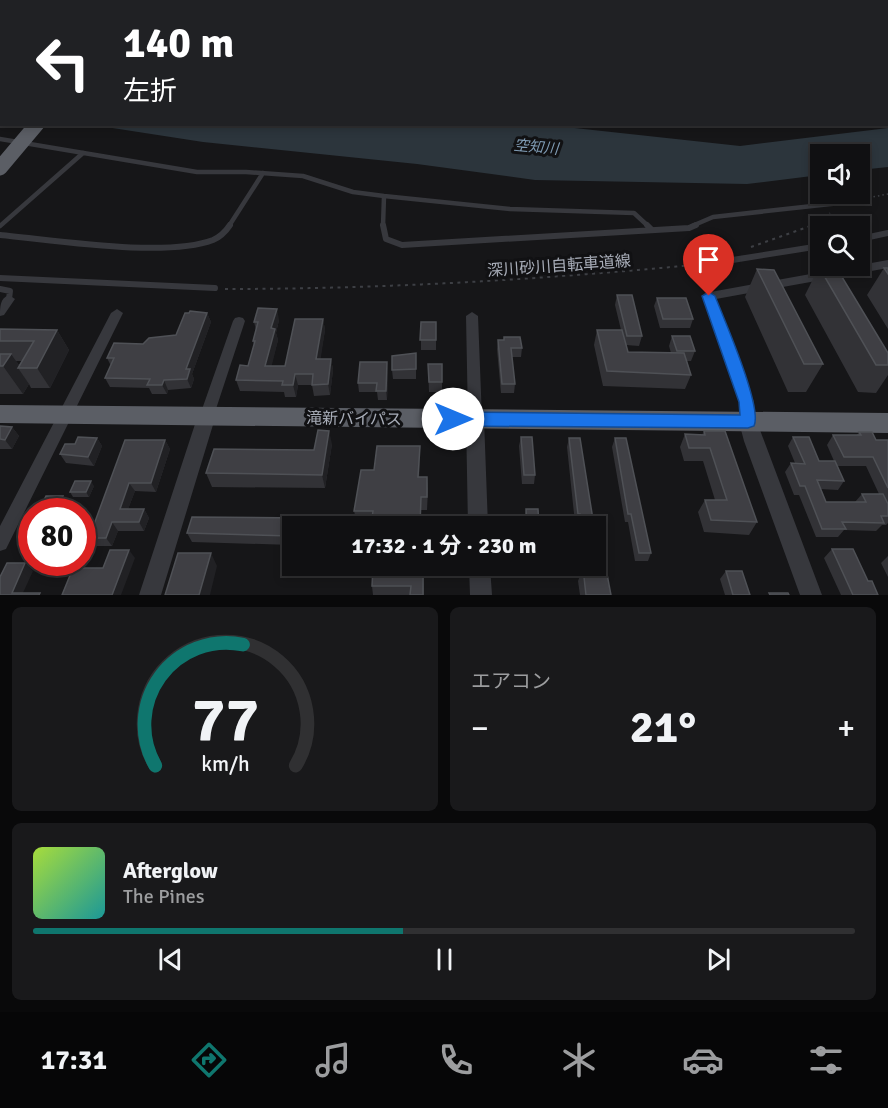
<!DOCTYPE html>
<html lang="ja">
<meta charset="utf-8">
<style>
:root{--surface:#101012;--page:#19191b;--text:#f1f3f6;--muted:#9c9d9f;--line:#303032;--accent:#0f766e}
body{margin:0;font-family:Signika,"Noto Sans JP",sans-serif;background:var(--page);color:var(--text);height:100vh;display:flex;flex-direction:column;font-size:22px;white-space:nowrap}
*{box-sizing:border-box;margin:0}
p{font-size:20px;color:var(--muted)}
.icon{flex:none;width:33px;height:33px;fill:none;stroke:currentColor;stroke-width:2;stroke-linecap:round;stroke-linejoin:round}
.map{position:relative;height:595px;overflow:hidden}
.sheet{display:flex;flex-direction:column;gap:12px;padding:12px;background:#09090a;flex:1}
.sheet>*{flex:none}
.banner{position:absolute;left:0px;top:0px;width:888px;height:126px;box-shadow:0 3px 9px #0003,0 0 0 2px var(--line);background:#202124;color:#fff;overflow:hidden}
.controls{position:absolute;left:810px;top:144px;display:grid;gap:12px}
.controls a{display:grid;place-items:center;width:60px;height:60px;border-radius:0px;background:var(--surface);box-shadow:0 3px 9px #0003,0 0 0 2px var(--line);font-size:30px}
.speed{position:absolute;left:18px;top:498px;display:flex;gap:12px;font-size:30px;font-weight:700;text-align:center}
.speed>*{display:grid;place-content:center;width:78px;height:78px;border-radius:50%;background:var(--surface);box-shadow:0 3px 9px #0003,0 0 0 2px var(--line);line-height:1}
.speed .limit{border:9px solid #d22;background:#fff;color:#111}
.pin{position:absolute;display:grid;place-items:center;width:51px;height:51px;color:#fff;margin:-62px -26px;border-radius:50% 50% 50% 0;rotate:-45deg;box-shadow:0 0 6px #0007}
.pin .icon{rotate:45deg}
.me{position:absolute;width:66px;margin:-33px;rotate:90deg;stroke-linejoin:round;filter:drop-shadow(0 0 4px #0008)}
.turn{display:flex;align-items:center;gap:21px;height:126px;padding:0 24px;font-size:27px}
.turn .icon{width:78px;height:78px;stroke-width:2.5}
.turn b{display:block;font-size:42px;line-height:51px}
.big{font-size:45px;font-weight:700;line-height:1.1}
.sheet .widget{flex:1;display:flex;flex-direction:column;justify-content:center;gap:9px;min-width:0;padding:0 21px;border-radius:9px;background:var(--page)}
.sheet .dial{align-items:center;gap:0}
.dial svg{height:156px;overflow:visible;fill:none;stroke:var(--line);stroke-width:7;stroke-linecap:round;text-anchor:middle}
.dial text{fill:var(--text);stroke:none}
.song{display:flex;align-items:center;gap:18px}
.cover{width:72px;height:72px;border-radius:9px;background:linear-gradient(135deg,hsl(80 70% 55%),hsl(180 70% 35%))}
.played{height:6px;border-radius:3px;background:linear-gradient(90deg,var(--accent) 45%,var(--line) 45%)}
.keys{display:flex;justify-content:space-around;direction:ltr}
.heat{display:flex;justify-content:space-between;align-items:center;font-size:33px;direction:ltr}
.sheet .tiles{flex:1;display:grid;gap:12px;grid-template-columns:1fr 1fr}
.widget:last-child{grid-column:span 2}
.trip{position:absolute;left:282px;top:516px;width:324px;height:60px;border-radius:0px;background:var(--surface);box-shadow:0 3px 9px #0003,0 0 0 2px var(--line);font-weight:700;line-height:60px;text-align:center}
.dock{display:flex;height:96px;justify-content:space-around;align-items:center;background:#060607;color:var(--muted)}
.dock .icon{width:42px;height:42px}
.dock .current{color:var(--accent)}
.dock b{font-size:27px;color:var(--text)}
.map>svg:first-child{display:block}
.water{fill:#2c353c}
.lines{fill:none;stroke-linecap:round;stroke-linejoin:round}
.path-far1{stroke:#3d3f44;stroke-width:1.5;stroke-dasharray:1.5 3;stroke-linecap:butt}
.path{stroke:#3d3f44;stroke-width:2;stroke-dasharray:3 4.5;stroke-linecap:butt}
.service-far2{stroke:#37383d;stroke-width:4}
.service-far1{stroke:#37383d;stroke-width:4.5}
.service{stroke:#37383d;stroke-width:6}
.minor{fill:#37383d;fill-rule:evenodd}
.tertiary{fill:#37383d;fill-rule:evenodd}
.trunk{fill:#5b5e65;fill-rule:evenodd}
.trunk-bridge{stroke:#5b5e65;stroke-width:15}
.wall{fill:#323236;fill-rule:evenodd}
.shaded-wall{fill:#212124}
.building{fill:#3f3f44;stroke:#4f5156;stroke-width:1.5}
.route{fill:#1a73e8;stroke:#114b97;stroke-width:1.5}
.labels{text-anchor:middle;stroke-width:6;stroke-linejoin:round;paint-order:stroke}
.far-water-label{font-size:15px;font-style:italic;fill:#7f9bb3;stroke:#111113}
.street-label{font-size:16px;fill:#a8adb8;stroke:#111113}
</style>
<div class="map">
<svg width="888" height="595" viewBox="0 0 888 595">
<rect width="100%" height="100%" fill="#161618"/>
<path class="water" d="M547 125 740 146 888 128V167L860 170V154H820V175L747 184 535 180 417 164 203 142 93 125Z"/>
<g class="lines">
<path class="path-far1" d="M253 0 265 2
M555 2 575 0
M847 202 888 194
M811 226 830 213"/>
<path class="path" d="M751 247 813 225
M225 289C388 289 551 279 713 263"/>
<path class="service-far2" d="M92 0 101 2
M657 0 660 2
M702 0 704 2
M765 0 767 2
M601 2 616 0"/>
<path class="service-far1" d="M0 139 197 172H246L303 176 353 192 384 196 510 209 634 213 648 226
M0 226 83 153
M229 226 263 173
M383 226 384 196
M692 226 713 217 840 203"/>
<path class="service" d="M383 225 386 239 402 245 689 228 696 225
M647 225 652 230
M0 235C54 240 165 258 213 240 220 237 226 231 230 225
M860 239 888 233
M720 262 820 246
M0 278 215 288
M0 289 10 291 9 299"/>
<path class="minor" d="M888 260V268L716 299 754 402 755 422 753 426 748 428 743 426 741 422 740 402 703 296 705 293Z
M9 295 15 299 4 315 0 316C0 307 0 298 9 295Z
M117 309 123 313 6 549 0 551V526L111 313Z
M472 312 478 316 482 419 480 423 475 425 470 423 468 419 466 316Z
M239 317 243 318 245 321 214 415 212 419 207 421 202 419 200 415 233 321 235 318Z"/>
<path class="tertiary" d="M207 408 213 410 216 415 161 595H139L198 415 201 410Z
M475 412 481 414 484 419 488 526H468L466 419 469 414Z
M748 415 754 417 757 422 822 595H800L744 441 739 422 742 417Z
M469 566H490L492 595H470Z"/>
<path class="trunk" d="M133 0H144L132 2Z
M0 405 888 413V433L0 423Z"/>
<path class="trunk-bridge" d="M0 168 37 124"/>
</g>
<path class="wall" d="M819 267 888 353V375L876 393 858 392 805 295Z
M884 268H888V329L867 295Z
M757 269 823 364 806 392H788L745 297Z
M617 295 642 336 639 346 626 345 628 352 671 353 669 346 672 336 695 351 691 361H687L691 375 685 389 603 386 594 345 597 330H621L615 305Z
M657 298 693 319 690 328H660L654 306Z
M207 313 211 322 192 374 194 379 191 388 168 390 167 394H152L149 388 110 387 105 378 111 366 107 358 143 344 176 335Z
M323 319 325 330 320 359H331L333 370 330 395 314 396 312 385H298L296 397H285L284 392 240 391 236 380 248 366 254 345 253 341 256 330 254 322 279 320 276 333 278 340 271 366H285Z
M421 322H436V350H421Z
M0 329 57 330 69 350 50 388H31L29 384 23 394H0ZM16 361H22L19 365Z
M498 340 522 348 521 357H512L515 384 514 393H501L497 349Z
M416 353V379H393L392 370Z
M428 364H442V392H429Z
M388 371 387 400H378L377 392H359L358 383Z
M0 426 12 427 19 436 12 449H0Z
M704 431 757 522 749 535 704 532 698 512 705 500H715L703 461H684L680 447 685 434 702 435Z
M859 432 876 440H888V523L886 525H882L876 531 844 530 838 537H816L799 495H794L785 472 791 463H795L788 446 793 437 819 461H834L827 445 833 435H857ZM837 466H866L879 494H862L855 502H826L820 489 838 490 844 481Z
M521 437 535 475 534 484H522L519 446Z
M97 438 102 446 94 466 66 463 60 454 75 444Z
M569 438 594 526H578V523H575L567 447Z
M615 438 651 553 648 561H635L628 522H625L612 447Z
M125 440H165L170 449 156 492 135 491 128 509H144L149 518 144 531H118L112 546H96L89 538Z
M332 444 325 488 212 487 206 473 314 450Z
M420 446 419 477H427L428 489 427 510H421V526H371L372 523H357L354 511Z
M94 486 89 497H73L70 492Z
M526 509 539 526H525L524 518Z
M304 518 307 526H292V545L192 542 187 533Z
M32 520V547H26L18 538Z
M596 535 598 554 596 562Z
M832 549 868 581 878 595H841L824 558Z
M888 556V577L881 563Z
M424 566V595H373L372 586V578H349L347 567Z
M583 568 611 595H580L578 581Z
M726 571 750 595H725L720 579Z"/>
<path class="shaded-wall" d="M277 309 279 320 276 333 278 340 269 377 265 366 271 328Z
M207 313 211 322 192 374 194 379 191 388 187 379 186 369Z
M323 319 325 330 319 370 316 359Z
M57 330 69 350 50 388 37 368Z
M11 354 21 368H18L29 384 23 394 3 366Z
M331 359 333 370 330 395 328 384Z
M387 362 388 371 387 400 386 391Z
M295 374 298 385 296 397 293 385Z
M164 380 168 390 167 394 162 385Z
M12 427 19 436 12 449 5 440Z
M329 431 332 444 325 488 322 475Z
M97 438 102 446 94 466 88 457Z
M165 440 170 449 156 492 151 483Z
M420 446V459L419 489 418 477Z
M91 481 94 486 89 497 86 492Z
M129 483 135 491 125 517 120 509Z
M63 496 70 505 68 512H56Z
M144 509 149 518 144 531 139 522Z
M304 518 307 526H303Z
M112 522 118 531 112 546 106 538Z
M129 550 135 558 121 595H112Z
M211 553 217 566 210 595H199Z
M25 563 33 571 22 595 12 593Z"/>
<path class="building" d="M819 267H836L888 353V365H876Z
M884 268H888V274Z
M757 269 774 270 823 364H804Z
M617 295H632L642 336H627Z
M657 298H686L693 319H663Z
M258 308 277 309 271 328 275 329 265 366H285L295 319H323L316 359H331L328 384 312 385 313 374H295L293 385H282L283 381 236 380 240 365 248 366 255 341H253L258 322H254Z
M190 311 207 313 186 369H190L187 379 164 380 162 385H147L150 379 105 378 114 358H107L114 343 143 344 149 338 176 335 185 313H189Z
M421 322H436V340H420Z
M0 329 57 330 37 368H18L34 341H0Z
M597 330H622L628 352 684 353 691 375 607 371Z
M672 336H690L695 351H677Z
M504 337H520L522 348H511L515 384H502L498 340H504Z
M416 353V369L392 370V356Z
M0 354H11L3 366H0Z
M360 362H387L386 391H376L377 383H358Z
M428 364H442V382H429Z
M0 426 12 427 5 440 0 439Z
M318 430 329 431 322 475 206 473 214 449 314 450Z
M704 431H725L757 522 711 520 705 500H727L710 448H689L685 434 705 435Z
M859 432H872L876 440H888V488L873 457H844L833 435H861Z
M78 437 97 438 88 457 60 454 65 444H75Z
M521 437H532L535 475H524Z
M793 437H809L819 461H835L844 481 817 480 826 502H866L862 494H883L888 504V516H881L884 523 842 522 846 529H822L805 486H800L791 463 805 464Z
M569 438H580L594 526H582L580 514H578Z
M615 438H626L651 553H639L631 514H628Z
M125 440H165L151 483H129L120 509H144L139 522H112L106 538H89Z
M377 446H420L418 477H427V497H421L420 526H371L373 511H354L361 470H374Z
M75 481H91L86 492H70Z
M46 496H63L56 512H38Z
M526 509H538L539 526H527Z
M192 517 304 518 303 526H292V536L187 533Z
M27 520H32V538H18Z
M596 535 598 554H596Z
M832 549H853L868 581H872L878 595H853Z
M110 550H129L112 595H62L73 568H103Z
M178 553H211L199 595H165Z
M7 563H25L12 593H40L39 595H0V577Z
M347 566H423V595H410L411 586H372L373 567H347Z
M583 568 606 569 611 595H586Z
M726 571H742L750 595H733Z
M769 593H788L789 595H770Z"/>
<path class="route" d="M709 292 715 296C724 319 763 408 754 426L748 428 453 426 447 424 445 419 447 414 453 412 740 415 739 402 702 296Z"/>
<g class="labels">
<g class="far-water-label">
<text transform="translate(536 147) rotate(5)" y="5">空知川</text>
</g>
<g class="street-label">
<text transform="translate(559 265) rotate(-4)" y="6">深川砂川自転車道線</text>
<text transform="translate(354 418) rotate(1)" y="6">滝新バイパス</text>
</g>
</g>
</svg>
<div class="controls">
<a><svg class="icon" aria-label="sound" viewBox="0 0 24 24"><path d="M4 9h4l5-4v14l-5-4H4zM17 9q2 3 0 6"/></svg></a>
<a><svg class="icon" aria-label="search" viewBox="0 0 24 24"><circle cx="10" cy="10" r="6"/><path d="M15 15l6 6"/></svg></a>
</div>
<div class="speed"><div class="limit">80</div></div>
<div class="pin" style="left:709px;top:296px;background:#d93025"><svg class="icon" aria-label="arrive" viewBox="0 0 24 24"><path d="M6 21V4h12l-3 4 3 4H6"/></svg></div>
<svg class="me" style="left:453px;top:419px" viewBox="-20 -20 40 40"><circle r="19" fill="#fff"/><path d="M0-13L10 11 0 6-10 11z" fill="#1a73e8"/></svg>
<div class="trip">17:32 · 1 分 · 230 m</div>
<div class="banner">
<div class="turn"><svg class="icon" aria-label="left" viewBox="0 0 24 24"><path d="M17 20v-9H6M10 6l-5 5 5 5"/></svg><div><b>140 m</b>左折</div></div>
</div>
</div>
<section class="sheet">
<div class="tiles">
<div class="widget dial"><svg viewBox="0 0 100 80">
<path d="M14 69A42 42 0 1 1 86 69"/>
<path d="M14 69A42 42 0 0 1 59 7" stroke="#0f766e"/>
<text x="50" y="56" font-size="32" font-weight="700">77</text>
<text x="50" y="72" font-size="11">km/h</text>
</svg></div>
<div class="widget"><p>エアコン</p>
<div class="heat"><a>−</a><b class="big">21°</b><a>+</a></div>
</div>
<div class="widget">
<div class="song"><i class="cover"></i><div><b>Afterglow</b><p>The Pines</p></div></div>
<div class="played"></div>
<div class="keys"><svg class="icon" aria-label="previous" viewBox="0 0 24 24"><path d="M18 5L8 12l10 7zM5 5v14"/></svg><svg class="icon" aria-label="pause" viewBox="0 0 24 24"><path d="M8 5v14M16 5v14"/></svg><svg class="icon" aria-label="next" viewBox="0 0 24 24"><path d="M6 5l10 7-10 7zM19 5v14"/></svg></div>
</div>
</div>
</section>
<nav class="dock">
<b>17:31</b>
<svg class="icon current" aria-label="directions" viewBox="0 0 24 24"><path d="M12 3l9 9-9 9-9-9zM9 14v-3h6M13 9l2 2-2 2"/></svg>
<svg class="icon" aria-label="music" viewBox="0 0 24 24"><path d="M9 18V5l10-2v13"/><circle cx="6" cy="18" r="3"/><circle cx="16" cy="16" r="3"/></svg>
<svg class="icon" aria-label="phone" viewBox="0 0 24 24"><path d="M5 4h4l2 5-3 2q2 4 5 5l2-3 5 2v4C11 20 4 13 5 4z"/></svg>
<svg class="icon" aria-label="climate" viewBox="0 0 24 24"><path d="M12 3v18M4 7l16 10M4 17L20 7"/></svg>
<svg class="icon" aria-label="car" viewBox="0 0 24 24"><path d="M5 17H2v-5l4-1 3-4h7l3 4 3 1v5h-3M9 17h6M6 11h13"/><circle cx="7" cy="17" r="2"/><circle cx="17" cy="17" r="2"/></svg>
<svg class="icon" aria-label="filters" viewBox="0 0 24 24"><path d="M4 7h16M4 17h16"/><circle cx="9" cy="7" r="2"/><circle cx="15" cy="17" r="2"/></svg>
</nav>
